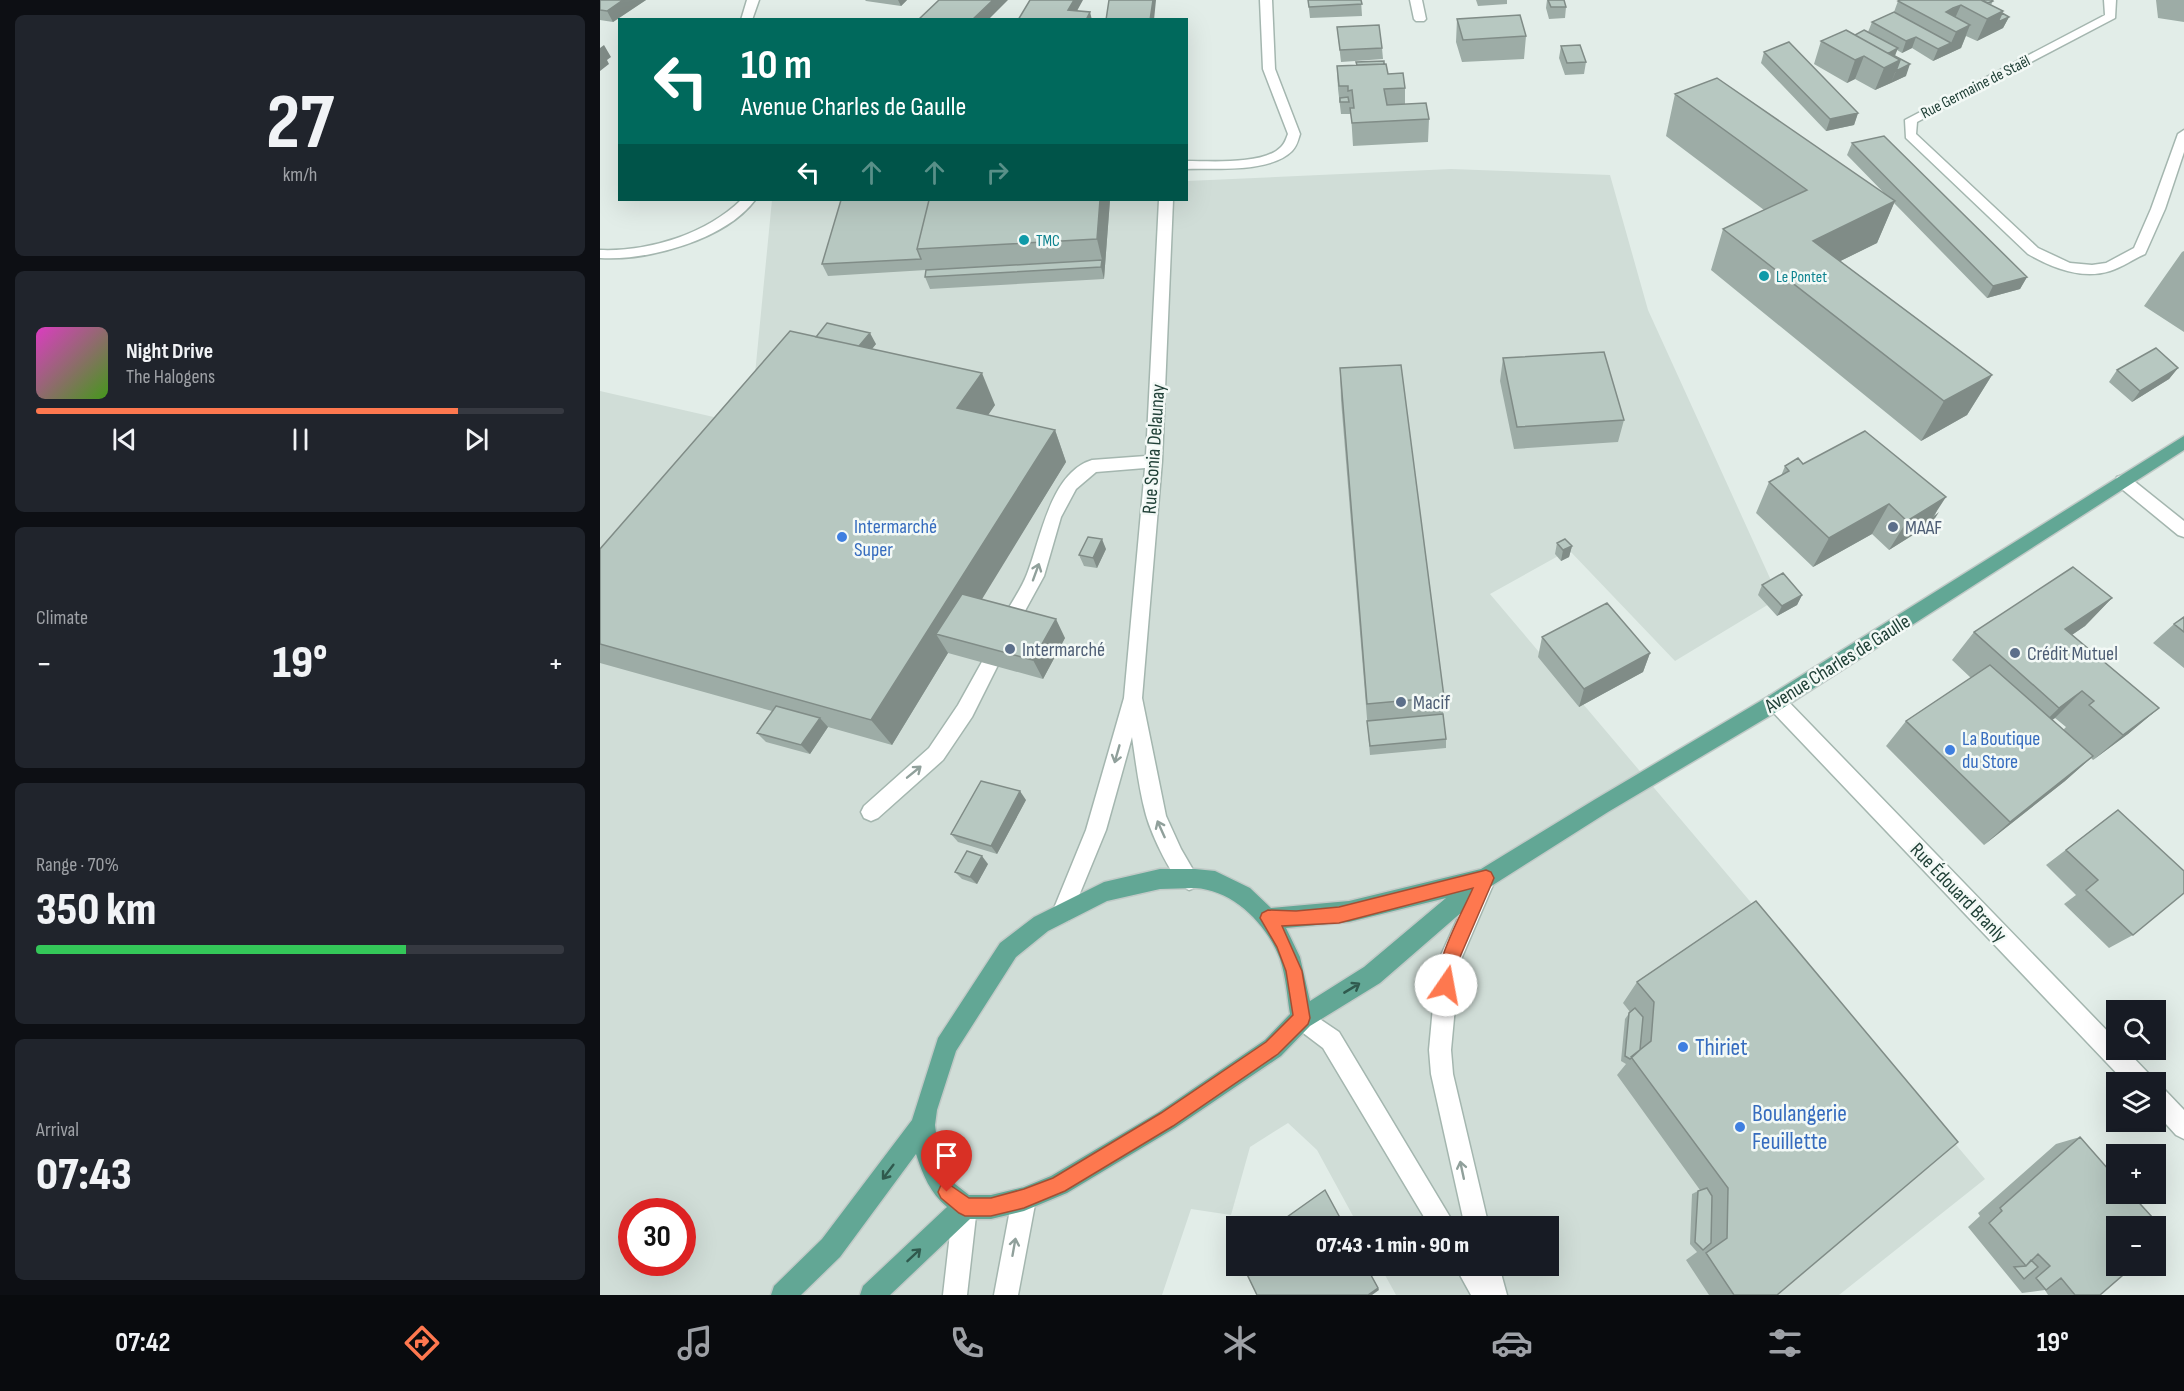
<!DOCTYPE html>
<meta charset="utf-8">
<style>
:root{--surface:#171b24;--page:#20242c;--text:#f1f3f6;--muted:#9ea1a6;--line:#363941;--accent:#fe784f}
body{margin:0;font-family:"Sofia Sans Condensed",sans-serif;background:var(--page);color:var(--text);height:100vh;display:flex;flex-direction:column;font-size:22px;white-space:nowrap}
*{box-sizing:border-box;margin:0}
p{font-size:20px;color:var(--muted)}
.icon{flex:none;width:33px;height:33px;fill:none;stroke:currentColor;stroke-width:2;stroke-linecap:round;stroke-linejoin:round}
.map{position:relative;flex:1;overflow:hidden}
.panel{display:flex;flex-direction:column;gap:15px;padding:15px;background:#0d0f14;width:600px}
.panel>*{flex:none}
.guide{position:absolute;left:18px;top:18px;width:570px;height:183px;border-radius:0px;box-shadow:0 6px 24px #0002;background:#00695c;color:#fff;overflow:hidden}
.tools{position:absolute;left:1506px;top:1000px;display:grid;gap:12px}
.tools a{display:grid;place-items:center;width:60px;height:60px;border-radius:0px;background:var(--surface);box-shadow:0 6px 24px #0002;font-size:30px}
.speed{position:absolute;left:18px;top:1198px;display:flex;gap:12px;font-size:30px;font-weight:700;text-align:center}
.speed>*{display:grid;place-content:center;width:78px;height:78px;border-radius:50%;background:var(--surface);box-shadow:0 6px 24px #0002;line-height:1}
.speed .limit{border:9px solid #d22;background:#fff;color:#111}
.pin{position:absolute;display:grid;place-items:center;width:51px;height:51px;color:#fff;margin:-62px -26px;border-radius:50% 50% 50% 0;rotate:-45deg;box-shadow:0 0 6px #0007}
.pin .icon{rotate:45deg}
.me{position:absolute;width:66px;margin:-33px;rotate:12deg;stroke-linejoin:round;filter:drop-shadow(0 0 4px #0008)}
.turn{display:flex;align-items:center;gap:21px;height:126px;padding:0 24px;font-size:27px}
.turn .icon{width:78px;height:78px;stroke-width:2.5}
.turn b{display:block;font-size:42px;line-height:51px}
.lanes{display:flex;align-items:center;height:57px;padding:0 24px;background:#0003;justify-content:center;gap:30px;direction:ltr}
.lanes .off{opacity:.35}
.big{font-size:45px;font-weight:800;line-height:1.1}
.panel .widget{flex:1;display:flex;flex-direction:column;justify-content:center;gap:9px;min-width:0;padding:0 21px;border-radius:9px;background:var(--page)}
.panel .dial{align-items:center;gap:0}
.dial b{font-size:78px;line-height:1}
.song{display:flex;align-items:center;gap:18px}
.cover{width:72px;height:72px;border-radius:9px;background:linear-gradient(135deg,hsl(310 70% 55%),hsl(100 70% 35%))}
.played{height:6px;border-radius:3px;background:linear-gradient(90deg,var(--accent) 80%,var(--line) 80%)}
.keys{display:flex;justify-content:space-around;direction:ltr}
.heat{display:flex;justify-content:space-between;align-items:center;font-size:33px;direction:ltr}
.charge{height:9px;border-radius:4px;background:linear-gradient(90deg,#34c759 70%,var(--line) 0)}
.trip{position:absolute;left:626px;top:1216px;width:333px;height:60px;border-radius:0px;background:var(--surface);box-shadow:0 6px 24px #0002;font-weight:800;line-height:60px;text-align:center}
.menu{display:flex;height:96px;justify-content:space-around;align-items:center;background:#090b0e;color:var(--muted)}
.menu .icon{width:42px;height:42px}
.menu .selected{color:var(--accent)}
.menu b{font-size:27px;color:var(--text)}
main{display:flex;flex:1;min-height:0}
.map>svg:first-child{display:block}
.built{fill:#d0ddd7;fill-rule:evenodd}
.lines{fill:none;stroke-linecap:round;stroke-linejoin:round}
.minor-casing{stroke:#a4b6af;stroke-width:3}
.major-casing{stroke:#c1cac7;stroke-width:3}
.minor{fill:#fff;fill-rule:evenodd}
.major{fill:#62a795;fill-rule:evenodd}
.wall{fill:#9daca6;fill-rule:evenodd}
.shaded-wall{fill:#808c87}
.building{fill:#b7c8c1;stroke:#808c87;stroke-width:1.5}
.oneway{stroke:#90a09b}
.oneway2{stroke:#305a4e}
.route{fill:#fe784f;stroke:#a54e33;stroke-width:1.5}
.culture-dot{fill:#0f9aa8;stroke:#f3f9f6;stroke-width:2}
.service-dot{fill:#5c6f8a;stroke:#f3f9f6;stroke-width:2}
.shop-dot{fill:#3f7fe0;stroke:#f3f9f6;stroke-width:2}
.labels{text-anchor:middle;stroke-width:5;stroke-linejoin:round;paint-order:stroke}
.far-street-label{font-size:16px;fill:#204037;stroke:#f3f9f6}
.far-culture-label{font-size:16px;fill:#0d838f;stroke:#f3f9f6;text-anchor:start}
.street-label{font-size:20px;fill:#204037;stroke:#f3f9f6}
.shop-label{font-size:20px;fill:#366cbe;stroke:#f3f9f6;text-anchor:start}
.service-label{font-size:20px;fill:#4e5e75;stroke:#f3f9f6;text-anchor:start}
.near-shop-label{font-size:24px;fill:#366cbe;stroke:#f3f9f6;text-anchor:start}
</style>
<main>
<section class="panel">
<div class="widget dial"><b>27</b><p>km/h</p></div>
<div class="widget">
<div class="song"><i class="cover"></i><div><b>Night Drive</b><p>The Halogens</p></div></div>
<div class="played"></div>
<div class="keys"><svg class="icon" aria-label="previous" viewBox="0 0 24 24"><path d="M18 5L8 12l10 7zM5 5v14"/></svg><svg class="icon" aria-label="pause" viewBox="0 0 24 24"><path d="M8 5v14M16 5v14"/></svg><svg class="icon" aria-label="next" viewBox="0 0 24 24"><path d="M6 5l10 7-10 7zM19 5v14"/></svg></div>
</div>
<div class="widget"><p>Climate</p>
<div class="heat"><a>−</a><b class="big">19°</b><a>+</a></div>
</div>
<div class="widget"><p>Range · 70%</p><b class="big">350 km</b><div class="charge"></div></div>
<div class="widget"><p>Arrival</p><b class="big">07:43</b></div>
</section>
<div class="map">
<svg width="1584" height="1295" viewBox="0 0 1584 1295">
<rect width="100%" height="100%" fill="#e2ede8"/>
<path class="built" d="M851 169 1010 175 1048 310 1179 598 1075 661 969 550 890 594 1385 1179 1239 1295H796L780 1266H948V1227H759L717 1150 688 1123 650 1147 631 1215 591 1209 562 1295H0V391L118 418 155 374 172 200H586L587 181ZM32 1212H82V1263H32Z"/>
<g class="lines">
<defs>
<path id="minor" d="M147 0H159L152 20H141Z
M660 0H672L675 69 700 134C698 140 697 146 692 151 670 173 616 168 586 169V161C611 161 664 165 681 147 685 143 686 139 688 134L663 69Z
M810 0H822L826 19 824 21H816L814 19Z
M1504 0H1516L1515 18 1317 122 1316 134 1438 248 1470 263 1492 265 1506 263 1534 248 1551 209 1578 134 1584 130V152L1565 209 1545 254C1533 259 1523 267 1510 271 1482 280 1453 268 1428 254L1306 138 1305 120 1505 15Z
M141 200H155C125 240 48 261 0 258V250C49 252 106 234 141 200Z
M559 200H573L562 461 542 698 566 816 581 849 599 880 596 887 589 890C573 883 551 833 546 815 539 790 536 763 532 737L506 830 469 920 462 923 455 920 452 913 486 830 524 698 545 468 496 472 476 489 461 517 444 576 415 629 409 631 403 629 400 624C408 607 420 592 427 574 441 539 450 473 492 460L546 456Z
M1523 475 1529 477 1584 521V537L1578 535 1517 485 1515 481 1517 477Z
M389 657 395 660 398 665 372 717 343 760 278 818 271 821 264 818 261 812 264 806 329 748 358 705 383 660Z
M1176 694 1183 696 1516 1040V1050H1526L1550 1075 1553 1083H1526L1169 708 1167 702 1169 696Z
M886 868 893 871 896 878 859 964 851 1050 853 1074 889 1227H865L831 1074 829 1050 837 964 879 871Z
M702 1007 739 1032 856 1227H830L723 1048 694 1026 691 1018 694 1010Z
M1556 1086 1564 1089 1584 1110V1139L1576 1135 1556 1113Z
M424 1187 432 1191 436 1199 418 1295H394L412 1199 416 1191Z
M365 1195 373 1199 377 1207 367 1295H343L353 1207 357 1199Z
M855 1266H899L907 1295H871Z"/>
<path id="major" d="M1584 436V450L1183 708 1008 812 893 885 780 983 710 1026 681 1056 575 1128 467 1193 424 1211 391 1219H370L290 1295H260L263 1286 347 1207C330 1193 323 1175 316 1154L240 1257 201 1295H171L174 1286 222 1239 312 1120 338 1038 400 943 434 917 504 882 560 869H595L615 871 650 888 671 908 749 901 881 869 994 800 1169 696ZM595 888C633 890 667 924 680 959 686 977 687 996 690 1014L665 1040 559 1112 451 1176 424 1187 391 1195H369L355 1184 344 1167 338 1148 335 1125 337 1110 356 1051 416 957 448 931 507 901 560 889ZM846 898 764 967 710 1001 700 957 686 928 749 922Z"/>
</defs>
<use href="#minor" class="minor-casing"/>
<use href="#major" class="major-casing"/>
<use href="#minor" class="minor"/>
<use href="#major" class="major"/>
</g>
<path class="wall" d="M0 0H46L13 22 0 20Z
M265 0H307L301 6 266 1Z
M708 0H761L762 16 710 18Z
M876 0H907V4L878 6Z
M947 0H964L966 7 965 18 949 19 946 8Z
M1556 0H1584V22L1558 18Z
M1298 1H1393L1391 5 1403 11 1402 13 1409 17 1403 28 1377 41 1366 36 1361 48 1333 61 1312 48 1302 53 1297 50 1295 56 1306 76 1275 90 1255 79 1247 83 1214 64 1221 41 1268 32 1272 22 1294 12Z
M857 19 926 36 924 59 862 62 856 42Z
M737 27 782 48 783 59 741 62Z
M961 46 986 62 984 74 965 75 959 58Z
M1164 52 1258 113 1254 125 1226 131 1161 63Z
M737 66 788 74 805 88V104L829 119 828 142 753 146 751 114H741L738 89Z
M1075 94 1288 197 1247 155 1252 143 1427 277 1420 289 1387 298 1294 203 1277 243 1240 261 1392 375 1367 415 1321 441 1111 270 1123 229 1164 210 1066 136Z
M510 200 504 279 330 289 325 277 326 270 228 276 222 264Z
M1584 251V332L1544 306 1582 252Z
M216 337 276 344 272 349 395 405 388 415 455 430 466 462 381 599 465 638 443 679 348 653 292 745 228 727 210 754 166 742 157 733 172 711 0 663V549Z
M903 358 1024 420 1018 442 914 449 900 381Z
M740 368 844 697 843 714 846 739V748L770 755 741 400Z
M1578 368 1569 379 1532 402 1509 382 1517 370Z
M1203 464 1337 510 1332 523 1289 550 1272 534 1213 567 1156 513 1169 482 1181 476 1185 466Z
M957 543 972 546 969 557 961 561 955 554Z
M506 549 497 568 484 566 479 555Z
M1162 585 1202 595 1197 605 1177 616 1158 595Z
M1512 598 1485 626 1472 635 1559 708 1528 734 1493 760 1491 758 1465 781 1384 845 1286 746 1306 721 1371 678 1352 660 1374 632ZM1455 718 1466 727 1463 730 1452 720Z
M1584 617V668L1553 643 1574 624Z
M942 637 1050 653 1043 672 979 707 938 657Z
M426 800 397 854 358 842 351 834Z
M1518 810 1533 935 1509 948 1464 904 1476 895 1446 865Z
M388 864 377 884 362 879 355 872Z
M1156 901 1177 1295H1109L1086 1260 1097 1252 1090 1244 1092 1194 1100 1190 1017 1075 1026 1064 1021 1061 1025 1019 1030 1012 1023 1003 1037 982Z
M1480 1137 1516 1227 1500 1295H1448L1445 1290 1422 1293 1368 1227 1380 1216 1378 1213 1456 1144Z"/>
<path class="shaded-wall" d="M23 0H46L13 22 7 11Z
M298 0H307L301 6Z
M393 0H408L388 20H372Z
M474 0H483L472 20 468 10Z
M553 0H556L554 20H550Z
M1361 5 1351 27 1346 12Z
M1403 11 1398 22 1409 17 1403 28 1377 41 1387 19Z
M490 12 492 20H486Z
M1370 25 1361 48 1333 61 1338 49 1351 43 1356 32Z
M1316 37 1312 48 1302 53 1306 41Z
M4 45 11 57 7 60 9 64 0 71V48Z
M1298 48 1293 60 1289 53Z
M1264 56 1255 79 1247 83 1255 60Z
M1300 60 1291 83 1275 90 1284 68Z
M1310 64 1306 76 1291 83 1296 71Z
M1258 113 1254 125 1226 131 1230 119Z
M500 200H510L504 279 501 267 502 260 497 239Z
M1295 201 1277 243 1198 282 1213 241Z
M1427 277 1420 289 1387 298 1393 286Z
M270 333 276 344 252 373 246 361Z
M1578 368 1569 379 1532 402 1540 391Z
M382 373 395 405 371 440 357 408Z
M1392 375 1367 415 1321 441 1344 401Z
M455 430 466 462 357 640 336 634 348 653 292 745 271 720Z
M1346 497 1333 517 1339 512 1332 523 1289 550 1307 521Z
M1289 504 1272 534 1213 567 1229 538Z
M502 539 506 549 497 568 493 558Z
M972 546 969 557 961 561 963 550Z
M1202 595 1197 605 1177 616 1182 606Z
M1512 598 1485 626 1439 657 1465 629Z
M456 619 465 638 443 679 433 660Z
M1050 653 1043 672 979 707 984 689Z
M1482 691 1455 718 1432 734 1459 708Z
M1559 708 1528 734 1493 760 1523 735Z
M220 718 228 727 210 754 201 745Z
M1493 756 1465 781 1384 845 1410 822Z
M420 791 426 800 397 854 391 846Z
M382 856 388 864 377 884 370 877Z
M778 1288 779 1290 772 1295H768Z"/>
<path class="building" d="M0 0H23L7 11 0 10Z
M339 0H393L372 20H318Z
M430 0H474L468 10 490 12 486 20H418Z
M509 0H553L550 20H506Z
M708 0H761L762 4 709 7Z
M948 0H964L966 7H951Z
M1300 0H1381L1403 11 1387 19 1361 5 1353 8 1346 12 1370 25 1356 32 1298 1Z
M1381 0H1392L1393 1 1388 3Z
M1294 12 1351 43 1338 49 1316 37 1306 41 1272 22Z
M1402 13 1409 17 1398 22Z
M920 15 926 36 863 40 857 19Z
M779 25 782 48 740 50 737 27Z
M1246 30 1300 60 1284 68 1264 56 1255 60 1221 41Z
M1264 30 1298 48 1289 53 1310 64 1296 71 1300 60 1255 35Z
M1189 42 1258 113 1230 119 1164 52Z
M980 45 986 62 967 63 961 46Z
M784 61V64L757 65 756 62Z
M786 64 788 74 803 73 805 88 784 89 787 105 826 103 829 119 752 123 750 108H754L752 90 748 91V86H739L737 66Z
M1117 78 1295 201 1213 241 1392 375 1344 401 1123 229 1207 190 1075 94Z
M748 97 749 102H740V98Z
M1284 136 1427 277 1393 286 1252 143Z
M241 200H329L317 249 321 259 222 264Z
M329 200H500L497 239 317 249Z
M502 260 501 267 325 277 326 270Z
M227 323 270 333 259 346 216 337Z
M190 331 382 373 357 408 455 430 271 720 0 644V549Z
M1556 348 1578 368 1540 391 1517 370Z
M1004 352 1024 420 917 427 903 358Z
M801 365 844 697 767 704 740 368Z
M1265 431 1346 497 1307 521 1289 504 1229 538 1169 482 1189 471 1185 466 1198 458 1203 464Z
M488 537 502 539 493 558 479 555Z
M965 539 972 546 963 550 957 543Z
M1473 567 1512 598 1465 629 1559 708 1523 735 1489 705 1494 701 1482 691 1459 708 1374 632Z
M1183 573 1202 595 1182 606 1162 585Z
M362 594 456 619 433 660 336 634Z
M1007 603 1050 653 984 689 942 637Z
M1584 617V632L1574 624Z
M1390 665 1493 756 1410 822 1306 721Z
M176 706 220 718 201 745 157 733Z
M843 714 846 739 770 746 767 721Z
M381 781 420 791 391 846 351 834Z
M1518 810 1584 871V893L1533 935 1486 890 1498 880 1466 850Z
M367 851 382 856 370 877 355 872Z
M1156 901 1358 1142 1177 1295H1134L1106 1253 1127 1238 1128 1188 1031 1057 1051 1041 1054 1002 1037 982Z
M1035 1008 1043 1017 1040 1050 1030 1059 1025 1056 1029 1013Z
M1480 1137 1516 1178V1194H1531L1553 1218 1544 1227H1516V1266H1527L1530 1269 1500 1295H1475L1461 1278 1446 1290 1436 1278 1450 1266 1438 1254 1426 1266 1389 1223 1402 1211 1400 1208Z
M1107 1188 1112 1196 1111 1243 1103 1250 1095 1242 1098 1191Z
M725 1190 745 1227H673Z
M1431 1260 1438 1267 1424 1279 1414 1267 1426 1266Z
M643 1266H766L778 1288 768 1295H657Z"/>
<defs><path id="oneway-shaft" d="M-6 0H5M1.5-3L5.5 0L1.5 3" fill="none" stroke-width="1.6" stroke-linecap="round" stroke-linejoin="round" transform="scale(1.5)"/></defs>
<g class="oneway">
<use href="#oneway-shaft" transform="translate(436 572) rotate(-70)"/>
<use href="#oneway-shaft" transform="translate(517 754) rotate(106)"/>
<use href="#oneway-shaft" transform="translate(314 772) rotate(-39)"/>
<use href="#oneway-shaft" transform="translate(561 829) rotate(-114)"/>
<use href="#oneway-shaft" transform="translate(862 1170) rotate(-102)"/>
<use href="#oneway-shaft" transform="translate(414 1247) rotate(-80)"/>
</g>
<g class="oneway2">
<use href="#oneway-shaft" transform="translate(752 988) rotate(-31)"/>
<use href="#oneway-shaft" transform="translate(288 1172) rotate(127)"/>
<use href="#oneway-shaft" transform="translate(314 1255) rotate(-43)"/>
</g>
<path class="route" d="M886 870 891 872 894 878 857 964 852 991 846 993 840 991C830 968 863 911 873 888L739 923 682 926 702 971 710 1018 708 1024 678 1054 573 1126 465 1191 424 1208 391 1216H365L359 1213 341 1198 338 1192 341 1185 347 1183 369 1198H391L424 1189 453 1178 561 1113 666 1042 693 1015 686 971 677 947 660 918 662 913 668 910 696 911 739 907Z"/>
<g class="culture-dot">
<circle cx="424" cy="240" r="6"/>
<circle cx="1164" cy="276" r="6"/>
</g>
<g class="service-dot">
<circle cx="1293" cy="527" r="6"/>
<circle cx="410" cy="649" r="6"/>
<circle cx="1415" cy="653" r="6"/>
<circle cx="801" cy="702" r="6"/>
</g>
<g class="shop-dot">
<circle cx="242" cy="537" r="6"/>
<circle cx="1350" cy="750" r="6"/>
<circle cx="1083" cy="1047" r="6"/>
<circle cx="1140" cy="1127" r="6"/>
</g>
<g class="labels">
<g class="far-street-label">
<text transform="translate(1375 86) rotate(-27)" y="6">Rue Germaine de Staël</text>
</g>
<g class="far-culture-label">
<text x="436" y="246">TMC</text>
<text x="1176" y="282">Le Pontet</text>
</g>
<g class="street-label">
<text transform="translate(553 449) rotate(-86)" y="7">Rue Sonia Delaunay</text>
<text transform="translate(1237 663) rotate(-32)" y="7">Avenue Charles de Gaulle</text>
<text transform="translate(1359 892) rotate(46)" y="7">Rue Édouard Branly</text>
</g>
<g class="shop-label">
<text x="254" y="533">Intermarché<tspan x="254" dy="23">Super</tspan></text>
<text x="1362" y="745">La Boutique<tspan x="1362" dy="23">du Store</tspan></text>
</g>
<g class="service-label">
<text x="1305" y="534">MAAF</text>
<text x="422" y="656">Intermarché</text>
<text x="1427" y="660">Crédit Mutuel</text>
<text x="813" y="709">Macif</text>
</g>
<g class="near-shop-label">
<text x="1095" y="1055">Thiriet</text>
<text x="1152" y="1121">Boulangerie<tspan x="1152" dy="28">Feuillette</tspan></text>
</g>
</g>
</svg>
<div class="tools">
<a><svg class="icon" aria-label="search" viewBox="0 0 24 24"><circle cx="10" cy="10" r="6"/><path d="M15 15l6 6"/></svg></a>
<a><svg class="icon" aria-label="layers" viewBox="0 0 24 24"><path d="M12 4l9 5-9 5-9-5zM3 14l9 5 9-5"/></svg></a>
<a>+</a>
<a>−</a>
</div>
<div class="speed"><div class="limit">30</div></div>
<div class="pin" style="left:347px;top:1192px;background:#d93025"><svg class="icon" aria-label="arrive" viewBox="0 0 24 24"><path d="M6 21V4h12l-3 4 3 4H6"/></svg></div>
<svg class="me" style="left:846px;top:985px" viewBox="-20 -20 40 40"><circle r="19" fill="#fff"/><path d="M0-13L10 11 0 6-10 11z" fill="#fe784f"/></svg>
<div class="trip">07:43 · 1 min · 90 m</div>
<div class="guide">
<div class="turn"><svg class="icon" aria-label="left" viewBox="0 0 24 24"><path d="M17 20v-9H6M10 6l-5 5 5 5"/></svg><div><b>10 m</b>Avenue Charles de Gaulle</div></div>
<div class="lanes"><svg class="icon" aria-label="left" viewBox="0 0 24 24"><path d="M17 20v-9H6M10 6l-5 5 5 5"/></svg><svg class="icon off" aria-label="ahead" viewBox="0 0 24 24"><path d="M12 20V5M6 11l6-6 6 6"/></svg><svg class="icon off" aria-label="ahead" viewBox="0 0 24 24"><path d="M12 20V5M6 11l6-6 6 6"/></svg><svg class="icon off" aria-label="right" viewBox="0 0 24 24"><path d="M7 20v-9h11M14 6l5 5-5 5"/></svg></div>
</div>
</div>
</main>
<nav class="menu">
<b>07:42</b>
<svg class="icon selected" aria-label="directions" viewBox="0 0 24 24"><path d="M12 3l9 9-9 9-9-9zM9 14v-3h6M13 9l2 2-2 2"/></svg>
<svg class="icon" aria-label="music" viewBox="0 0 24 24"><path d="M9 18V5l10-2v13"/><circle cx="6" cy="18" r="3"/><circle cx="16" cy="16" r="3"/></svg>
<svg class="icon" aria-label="phone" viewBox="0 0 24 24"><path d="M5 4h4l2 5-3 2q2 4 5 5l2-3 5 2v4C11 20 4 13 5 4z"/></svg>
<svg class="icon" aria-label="climate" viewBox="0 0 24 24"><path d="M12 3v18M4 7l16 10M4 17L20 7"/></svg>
<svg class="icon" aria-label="car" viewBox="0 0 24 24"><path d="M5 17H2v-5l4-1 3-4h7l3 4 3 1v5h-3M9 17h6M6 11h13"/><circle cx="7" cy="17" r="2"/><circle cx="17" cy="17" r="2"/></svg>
<svg class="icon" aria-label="filters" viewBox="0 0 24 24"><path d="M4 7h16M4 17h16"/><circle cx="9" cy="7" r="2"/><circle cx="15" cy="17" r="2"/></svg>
<b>19°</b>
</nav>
